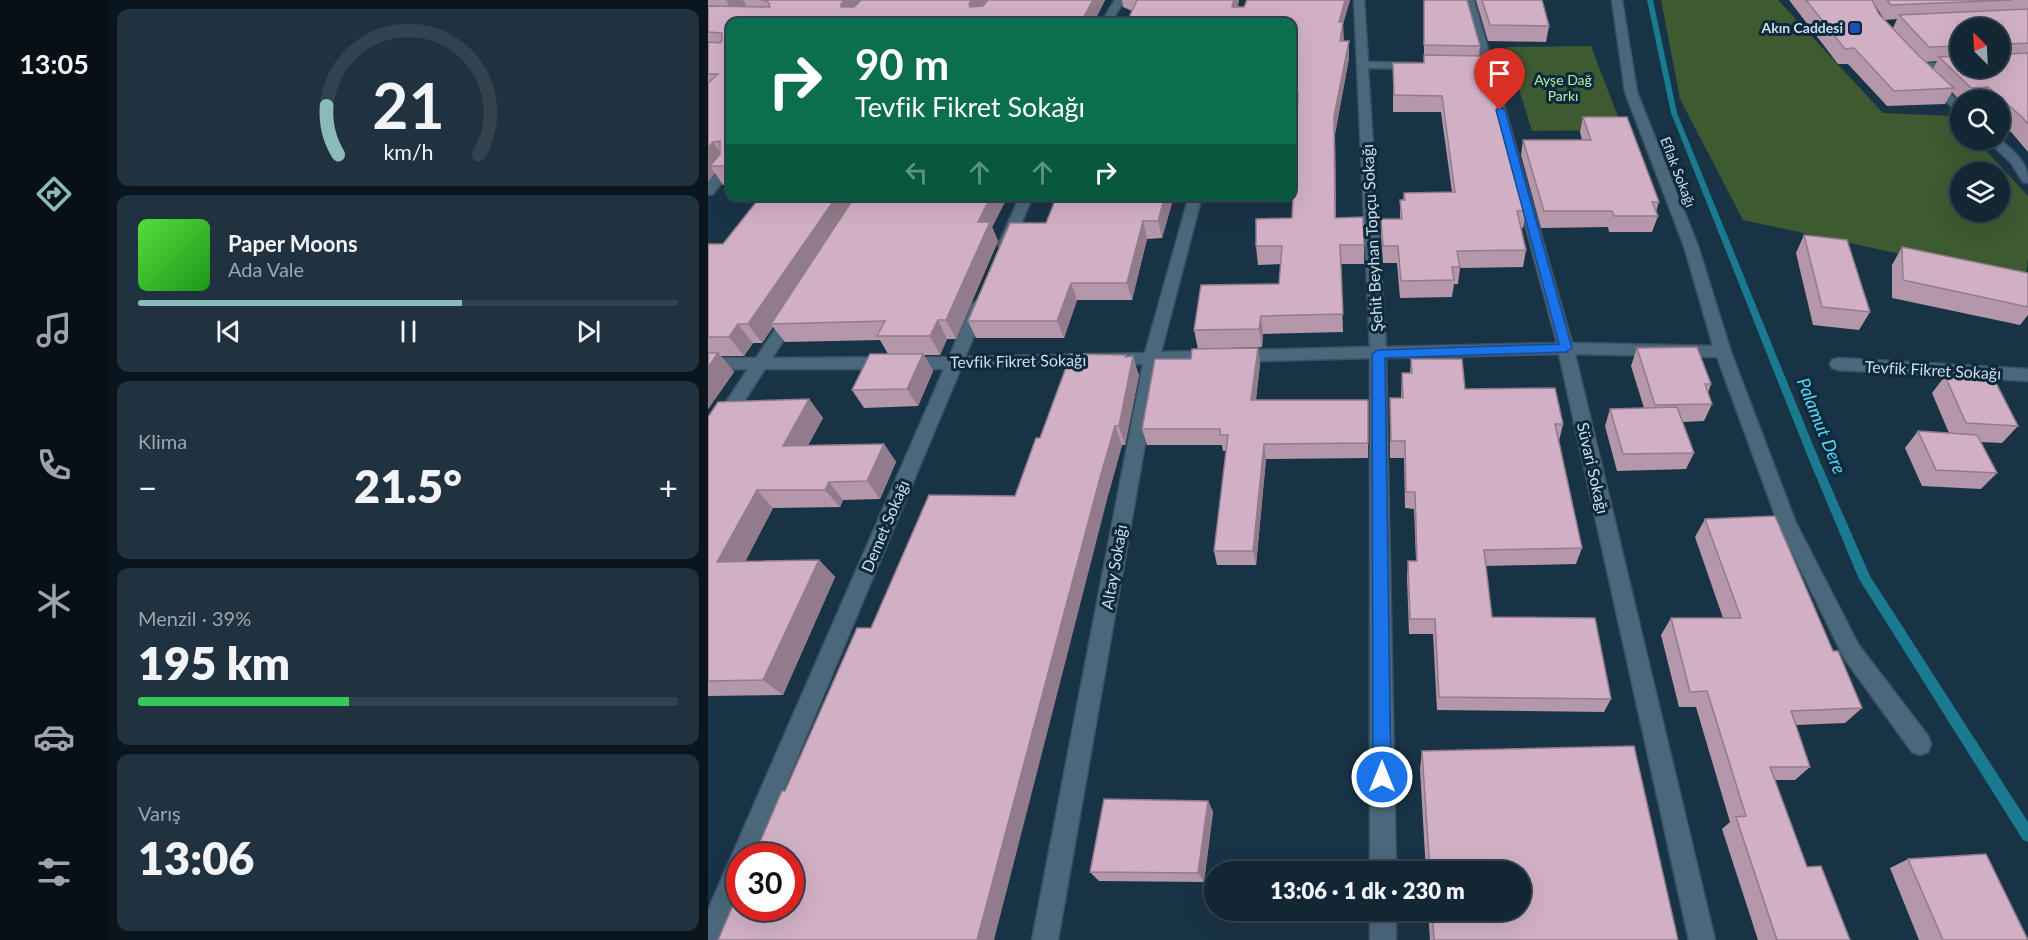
<!DOCTYPE html>
<html lang="tr">
<meta charset="utf-8">
<style>
:root{--surface:#132634;--page:#203240;--text:#f1f3f6;--muted:#9da5ac;--line:#32434f;--accent:#8bbbb9}
body{margin:0;font-family:Lato,sans-serif;background:var(--page);color:var(--text);height:100vh;display:flex;flex-direction:column;font-size:22px;white-space:nowrap}
*{box-sizing:border-box;margin:0}
p{font-size:20px;color:var(--muted)}
.icon{flex:none;width:33px;height:33px;fill:none;stroke:currentColor;stroke-width:2;stroke-linecap:round;stroke-linejoin:round}
.map{position:relative;flex:1;overflow:hidden}
.sheet{display:flex;flex-direction:column;gap:9px;padding:9px;background:#0a151d;width:600px}
.sheet>*{flex:none}
.top-card{position:absolute;left:18px;top:18px;width:570px;height:183px;border-radius:12px;box-shadow:0 6px 24px #0002,0 0 0 2px var(--line);background:#0b6e4f;color:#fff;overflow:hidden}
.needle{width:39px;rotate:336deg}
.controls{position:absolute;left:1242px;top:18px;display:grid;gap:12px}
.controls a{display:grid;place-items:center;width:60px;height:60px;border-radius:50%;background:var(--surface);box-shadow:0 6px 24px #0002,0 0 0 2px var(--line);font-size:30px}
.speed{position:absolute;left:18px;top:843px;display:flex;gap:12px;font-size:30px;font-weight:700;text-align:center}
.speed>*{display:grid;place-content:center;width:78px;height:78px;border-radius:50%;background:var(--surface);box-shadow:0 6px 24px #0002,0 0 0 2px var(--line);line-height:1}
.speed .limit{border:9px solid #d22;background:#fff;color:#111}
.pin{position:absolute;display:grid;place-items:center;width:51px;height:51px;color:#fff;margin:-62px -26px;border-radius:50% 50% 50% 0;rotate:-45deg;box-shadow:0 0 6px #0007}
.pin .icon{rotate:45deg}
.me{position:absolute;width:66px;margin:-33px;rotate:0deg;stroke-linejoin:round;filter:drop-shadow(0 0 4px #0008)}
.turn{display:flex;align-items:center;gap:21px;height:126px;padding:0 30px;font-size:27px}
.turn .icon{width:78px;height:78px;stroke-width:2.5}
.turn b{display:block;font-size:42px;line-height:51px}
.lanes{display:flex;align-items:center;height:57px;padding:0 30px;background:#0003;justify-content:center;gap:30px;direction:ltr}
.lanes .off{opacity:.35}
.big{font-size:45px;font-weight:800;line-height:1.1}
.sheet .widget{flex:1;display:flex;flex-direction:column;justify-content:center;gap:9px;min-width:0;padding:0 21px;border-radius:12px;background:var(--page)}
.sheet .dial{align-items:center;gap:0}
.dial svg{height:156px;overflow:visible;fill:none;stroke:var(--line);stroke-width:7;stroke-linecap:round;text-anchor:middle}
.dial text{fill:var(--text);stroke:none}
.song{display:flex;align-items:center;gap:18px}
.cover{width:72px;height:72px;border-radius:9px;background:linear-gradient(135deg,hsl(110 70% 55%),hsl(120 70% 35%))}
.played{height:6px;border-radius:3px;background:linear-gradient(90deg,var(--accent) 60%,var(--line) 60%)}
.keys{display:flex;justify-content:space-around;direction:ltr}
.heat{display:flex;justify-content:space-between;align-items:center;font-size:33px;direction:ltr}
.charge{height:9px;border-radius:4px;background:linear-gradient(90deg,#34c759 39%,var(--line) 0)}
.trip{position:absolute;left:496px;top:861px;width:327px;height:60px;border-radius:30px;background:var(--surface);box-shadow:0 6px 24px #0002,0 0 0 2px var(--line);font-weight:800;line-height:60px;text-align:center}
main{display:flex;flex:1;min-height:0}
.tabs{display:flex;flex-direction:column;width:108px;justify-content:space-around;align-items:center;background:#080f15;color:var(--muted)}
.tabs .icon{width:42px;height:42px}
.tabs .active{color:var(--accent)}
.tabs b{font-size:27px;color:var(--text)}
.map>svg:first-child{display:block}
.green{fill:#3d5a31;fill-rule:evenodd}
.lines{fill:none;stroke-linecap:round;stroke-linejoin:round}
.stream{fill:#197a90;fill-rule:evenodd}
.minor-casing{stroke:#3b5161;stroke-width:3}
.minor{fill:#4b677c;fill-rule:evenodd}
.wall{fill:#b497a9;fill-rule:evenodd}
.shaded-wall{fill:#927b8a}
.building{fill:#d1b0c5;stroke:#927b8a;stroke-width:1.5}
.route{fill:#1a73e8;stroke:#114b97;stroke-width:1.5}
.transit-dot{fill:#1a4fb4;stroke:#0e293b;stroke-width:2}
.labels{text-anchor:middle;stroke-width:6;stroke-linejoin:round;paint-order:stroke}
.far-poi-label{font-size:14px;font-weight:bold;fill:#cfdfeb;stroke:#0e293b;text-anchor:end}
.far-park-label{font-size:14px;fill:#b6ee9f;stroke:#0e293b}
.far-street-label{font-size:14px;fill:#cfdfeb;stroke:#0e293b}
.street-label{font-size:16px;fill:#cfdfeb;stroke:#0e293b}
.water-label{font-size:18px;font-style:italic;fill:#57d7f7;stroke:#0e293b}
</style>
<main>
<nav class="tabs">
<b>13:05</b>
<svg class="icon active" aria-label="directions" viewBox="0 0 24 24"><path d="M12 3l9 9-9 9-9-9zM9 14v-3h6M13 9l2 2-2 2"/></svg>
<svg class="icon" aria-label="music" viewBox="0 0 24 24"><path d="M9 18V5l10-2v13"/><circle cx="6" cy="18" r="3"/><circle cx="16" cy="16" r="3"/></svg>
<svg class="icon" aria-label="phone" viewBox="0 0 24 24"><path d="M5 4h4l2 5-3 2q2 4 5 5l2-3 5 2v4C11 20 4 13 5 4z"/></svg>
<svg class="icon" aria-label="climate" viewBox="0 0 24 24"><path d="M12 3v18M4 7l16 10M4 17L20 7"/></svg>
<svg class="icon" aria-label="car" viewBox="0 0 24 24"><path d="M5 17H2v-5l4-1 3-4h7l3 4 3 1v5h-3M9 17h6M6 11h13"/><circle cx="7" cy="17" r="2"/><circle cx="17" cy="17" r="2"/></svg>
<svg class="icon" aria-label="filters" viewBox="0 0 24 24"><path d="M4 7h16M4 17h16"/><circle cx="9" cy="7" r="2"/><circle cx="15" cy="17" r="2"/></svg>
</nav>
<section class="sheet">
<div class="widget dial"><svg viewBox="0 0 100 80">
<path d="M14 69A42 42 0 1 1 86 69"/>
<path d="M14 69A42 42 0 0 1 8 44" stroke="#8bbbb9"/>
<text x="50" y="56" font-size="32" font-weight="700">21</text>
<text x="50" y="72" font-size="11">km/h</text>
</svg></div>
<div class="widget">
<div class="song"><i class="cover"></i><div><b>Paper Moons</b><p>Ada Vale</p></div></div>
<div class="played"></div>
<div class="keys"><svg class="icon" aria-label="previous" viewBox="0 0 24 24"><path d="M18 5L8 12l10 7zM5 5v14"/></svg><svg class="icon" aria-label="pause" viewBox="0 0 24 24"><path d="M8 5v14M16 5v14"/></svg><svg class="icon" aria-label="next" viewBox="0 0 24 24"><path d="M6 5l10 7-10 7zM19 5v14"/></svg></div>
</div>
<div class="widget"><p>Klima</p>
<div class="heat"><a>−</a><b class="big">21.5°</b><a>+</a></div>
</div>
<div class="widget"><p>Menzil · 39%</p><b class="big">195 km</b><div class="charge"></div></div>
<div class="widget"><p>Varış</p><b class="big">13:06</b></div>
</section>
<div class="map">
<svg width="1320" height="940" viewBox="0 0 1320 940">
<rect width="100%" height="100%" fill="#193346"/>
<path class="green" d="M953 0H1070L1175 113 1246 116 1252 123V140H1268L1320 196V258L1317 281 1035 220 972 99ZM1252 172H1292V212H1252Z
M883 46 915 130 824 131 798 47Z"/>
<g class="lines">
<path class="stream" d="M939 0H945L969 113 1112 462 1162 576 1320 822V842L1315 840 1151 579 1102 462 963 113Z"/>
<defs>
<path id="minor" d="M407 0H417L403 22H393Z
M646 0H656L660 62 709 63 714 66 709 69 660 68 678 347 849 343 756 0H766L864 343 1005 346 976 246 917 92 904 0H914L929 92 990 246 1023 352 1088 523 1150 644 1220 736 1223 744 1220 752 1212 755 1204 752 1136 658 1070 523 1009 357 867 354 1007 940H981L851 354 678 358 688 872H662V358L451 364 350 940H324L435 364 253 368 48 856H32V897L13 940H0V910L236 369H57L6 448 0 450V429L40 369 0 370V358H48L80 310 85 309 93 314 64 358 241 357 264 304 272 299 280 304 257 357 437 353 481 196H494L453 352 662 347Z
M1252 62V68H1255L1208 70 1203 67 1208 64Z
M1223 78 1227 79 1252 103V112L1248 111 1219 83V79Z
M1292 139C1307 154 1320 160 1320 183L1315 182 1303 163 1279 140Z
M22 161V172L5 194 0 195V183L18 162Z
M312 196H325L304 245 297 249 292 248 290 245Z
M1130 358 1320 369V381L1130 370 1124 368 1122 364 1124 360Z
M662 910H688V940H662Z"/>
</defs>
<use href="#minor" class="minor-casing"/>
<use href="#minor" class="minor"/>
</g>
<path class="wall" d="M0 0H397L386 22H22V185H15L7 173 0 182Z
M414 0H531L530 7H536L539 0H642L635 24V41H641V58L627 134 628 218 656 245V264H633L635 332 555 334 554 347 490 349 486 330 571 284 573 264 550 265 548 246 584 218 589 112H584V22L424 11 415 7Z
M716 0H759L772 46 771 56 781 93 818 211 815 228H813L818 250 815 267 752 268 750 284H746L744 297 692 298 689 263H675L673 236V219H692V200H695L696 193 744 192 733 112H685V63H716Z
M768 0H834L841 26 838 42 780 41Z
M1081 0H1320V152L1304 133 1292 122V100H1252V101L1244 92 1237 104 1179 106 1140 64H1130ZM1165 2 1176 19 1171 14ZM1189 19 1185 28 1176 20ZM1252 28 1292 68H1252ZM1229 61 1225 69 1217 62Z
M875 117 951 202 948 212 950 216 944 232H901L900 227 833 228 813 155 815 140H874L872 132Z
M36 196H300L284 227 290 241 248 339H239L232 355H216L225 371 210 406 156 408 144 390 180 354 172 340 77 342 65 327 54 343H45L36 356H13L26 372 0 409V244H15L48 203H40Z
M466 196 454 238 439 239 424 300H369L356 338H268L260 321Z
M1096 235 1162 312 1151 330 1105 325 1088 253Z
M1194 247 1320 273V315L1312 325 1184 298V265Z
M929 348 1003 384 1000 393 1004 404 996 421 974 422 986 453 978 469 909 471 897 426 902 409 936 408 923 366Z
M418 357 431 375 417 445H414L401 492 77 791 163 628 307 496 332 438Z
M703 359 757 389 855 424 851 441 874 548 868 564 778 566 784 617 903 699 896 712 729 710 725 634H701L699 577 700 561H708L706 509 697 508 696 458H682V398H693L694 373H702Z
M552 363 548 400H660V458L558 459 548 565H509L506 551 518 451H515L514 445H439L434 429Z
M1237 376 1310 426 1294 443 1273 442 1289 473 1273 489 1214 486 1197 448 1210 431 1241 433 1224 393Z
M101 399 115 418 100 445 176 444 188 462 172 499 135 500 132 507 65 508 37 562 111 560 127 577 75 695 0 696V417Z
M997 519 1125 651 1154 708 1137 723 1088 725 1102 767 1087 780H1067L1099 867 1142 940H1050L1014 829 1022 822 988 707H971L953 635 963 618H1015L987 537Z
M714 751 970 940H722L720 910H813V872H718L712 769Z
M500 801 505 812 496 882 391 881 382 872Z
M1200 859 1320 940H1211L1182 868Z"/>
<path class="shaded-wall" d="M18 0H35L38 5 26 15Z
M136 0H160L140 20 133 7V4Z
M264 0H281L267 21 262 7 261 4Z
M385 0H397L386 22H373Z
M526 0H531L526 22 524 7Z
M637 0H642L635 24 636 39 633 58 631 22Z
M641 41V58L627 134 628 236 626 116Z
M5 142 17 160 2 166 7 173 0 182V148Z
M129 196H152L63 324 65 327 54 343 40 324Z
M283 196H300L284 227 290 241 248 339 238 320 270 222Z
M457 196H466L454 238 450 221Z
M435 221 439 239 424 300 419 283Z
M363 283 369 300 356 338 349 321Z
M553 316 555 334 554 347 551 329Z
M230 320 239 339 232 355 222 336Z
M30 324 45 343 36 356 21 337Z
M550 348 552 363 546 415 543 400Z
M10 353 26 372 0 409V367Z
M215 354 225 371 210 406 199 389Z
M418 355 422 370 425 356 431 375 417 445 411 426Z
M101 399 115 418 90 464 75 446Z
M407 426 414 445 401 492 286 940H269L393 474Z
M176 444 188 462 172 499 159 481Z
M556 444 558 459 548 565 545 551Z
M121 482 135 500 132 507 117 490Z
M49 490 65 508 28 579 9 562Z
M111 560 127 577 75 695 55 680Z
M500 801 505 812 496 882 490 873Z"/>
<path class="building" d="M52 0H136L133 4V7H146L153 0H264L261 4 262 7 275 6 280 0H385L373 22H22V166H2L12 154V141L5 142 0 148V83L10 74H0V42L12 43 14 41V33L0 32V6L62 7 61 3 56 0Z
M429 0H526L524 7H536L539 0H637L631 22H635L632 41H641L626 116 627 218 655 217 656 245H632L635 314 553 316 551 329 486 330 493 285 571 284 574 246H548V219L584 218 590 94H584V22H419Z
M716 0H759L772 46 716 45Z
M774 0H834L841 26 782 25Z
M1098 0H1164L1171 14 1210 55 1246 88 1186 91 1146 48 1137 49Z
M1179 0H1304L1183 5Z
M1320 9V43L1301 44 1299 46 1301 54 1320 53V124L1314 117 1280 87 1263 88 1231 57 1252 56V68H1292V28H1252V46L1221 47 1191 15Z
M716 55 775 56 781 93H785L818 211H809L818 250 749 251 752 267H744L746 280 693 281 690 246H675L673 219H694L692 200H697L696 193 747 192 734 96 686 95 685 63H716Z
M875 117H919L951 202H944L950 216H906L904 211H836L815 140H883Z
M53 196H129L40 324H30L21 337H0V244H15Z
M147 196H283L270 222H282L238 320H230L222 336H169L177 321 63 324Z
M349 196H457L450 221H435L419 283H363L349 321H260L302 223H338Z
M1096 235 1139 240 1162 312 1114 307Z
M1194 247 1320 273V307L1195 280Z
M989 347 1003 384H997L1004 404 947 405 929 348Z
M550 348 543 400H660V443L556 444 545 551H506L520 435H512V429H434L447 359H483L484 349Z
M0 353H10L0 367Z
M162 354H215L199 389 144 390Z
M363 354 418 355 417 357 425 356 411 426H407L393 474 269 940H10L32 889V908H82V856H46L74 791H77L149 628H163L221 495 307 496 328 438H332Z
M703 359H754L757 389 847 388 855 424H847L874 548 776 550 784 617 887 618 903 699 731 697 727 619H702L700 561H709L707 492H698L697 441H683L682 398H695L694 373H704Z
M1237 376 1286 379 1310 426 1258 423Z
M101 399 75 446 176 444 159 481 121 482 117 490H49L9 562 111 560 55 680 0 681V417L10 402Z
M969 407 986 453 915 454 902 409Z
M1210 431 1269 435 1289 473 1228 470Z
M1067 516 1125 651H1130L1154 708 1083 711 1102 767H1062L1099 867 1113 866 1142 940H1069L1028 817 1038 816 999 691 982 692 963 618H1033L997 519Z
M926 746 970 940H726L724 910H813V872H722L714 751Z
M396 799 500 801 490 873 382 872Z
M1278 854 1320 940H1235L1200 859Z"/>
<path class="route" d="M792 107 797 110 864 348 858 352 677 358 683 777 680 784 674 786 668 784 665 777 664 354 670 350 851 344 788 110Z"/>
<rect class="transit-dot" x="1141" y="22" width="12" height="12" rx="3"/>
<g class="labels">
<g class="far-poi-label">
<text x="1135" y="33">Akın Caddesi</text>
</g>
<g class="far-park-label">
<text x="855" y="85">Ayşe Dağ<tspan x="855" dy="16">Parkı</tspan></text>
</g>
<g class="far-street-label">
<text transform="translate(970 172) rotate(69)" y="5">Eflak Sokağı</text>
</g>
<g class="street-label">
<text transform="translate(664 238) rotate(-93)" y="6">Şehit Beyhan Topçu Sokağı</text>
<text transform="translate(310 361) rotate(-1)" y="6">Tevfik Fikret Sokağı</text>
<text transform="translate(1225 370) rotate(3)" y="6">Tevfik Fikret Sokağı</text>
<text transform="translate(885 468) rotate(77)" y="6">Süvari Sokağı</text>
<text transform="translate(177 526) rotate(-67)" y="6">Demet Sokağı</text>
<text transform="translate(406 567) rotate(-80)" y="6">Altay Sokağı</text>
</g>
<g class="water-label">
<text transform="translate(1113 426) rotate(68)" y="6">Palamut Dere</text>
</g>
</g>
</svg>
<div class="controls">
<a><svg class="needle" viewBox="-14 -14 28 28"><path d="M0-13l5 13h-10z" fill="#e53935"/><path d="M0 13l5-13h-10z" fill="#9da5ac"/></svg></a>
<a><svg class="icon" aria-label="search" viewBox="0 0 24 24"><circle cx="10" cy="10" r="6"/><path d="M15 15l6 6"/></svg></a>
<a><svg class="icon" aria-label="layers" viewBox="0 0 24 24"><path d="M12 4l9 5-9 5-9-5zM3 14l9 5 9-5"/></svg></a>
</div>
<div class="speed"><div class="limit">30</div></div>
<div class="pin" style="left:792px;top:110px;background:#d93025"><svg class="icon" aria-label="arrive" viewBox="0 0 24 24"><path d="M6 21V4h12l-3 4 3 4H6"/></svg></div>
<svg class="me" style="left:674px;top:777px" viewBox="-20 -20 40 40"><circle r="17" fill="#1a73e8" stroke="#fff" stroke-width="3"/><path d="M0-11L8 9 0 5-8 9z" fill="#fff"/></svg>
<div class="trip">13:06 · 1 dk · 230 m</div>
<div class="top-card">
<div class="turn"><svg class="icon" aria-label="right" viewBox="0 0 24 24"><path d="M7 20v-9h11M14 6l5 5-5 5"/></svg><div><b>90 m</b>Tevfik Fikret Sokağı</div></div>
<div class="lanes"><svg class="icon off" aria-label="left" viewBox="0 0 24 24"><path d="M17 20v-9H6M10 6l-5 5 5 5"/></svg><svg class="icon off" aria-label="ahead" viewBox="0 0 24 24"><path d="M12 20V5M6 11l6-6 6 6"/></svg><svg class="icon off" aria-label="ahead" viewBox="0 0 24 24"><path d="M12 20V5M6 11l6-6 6 6"/></svg><svg class="icon" aria-label="right" viewBox="0 0 24 24"><path d="M7 20v-9h11M14 6l5 5-5 5"/></svg></div>
</div>
</div>
</main>
